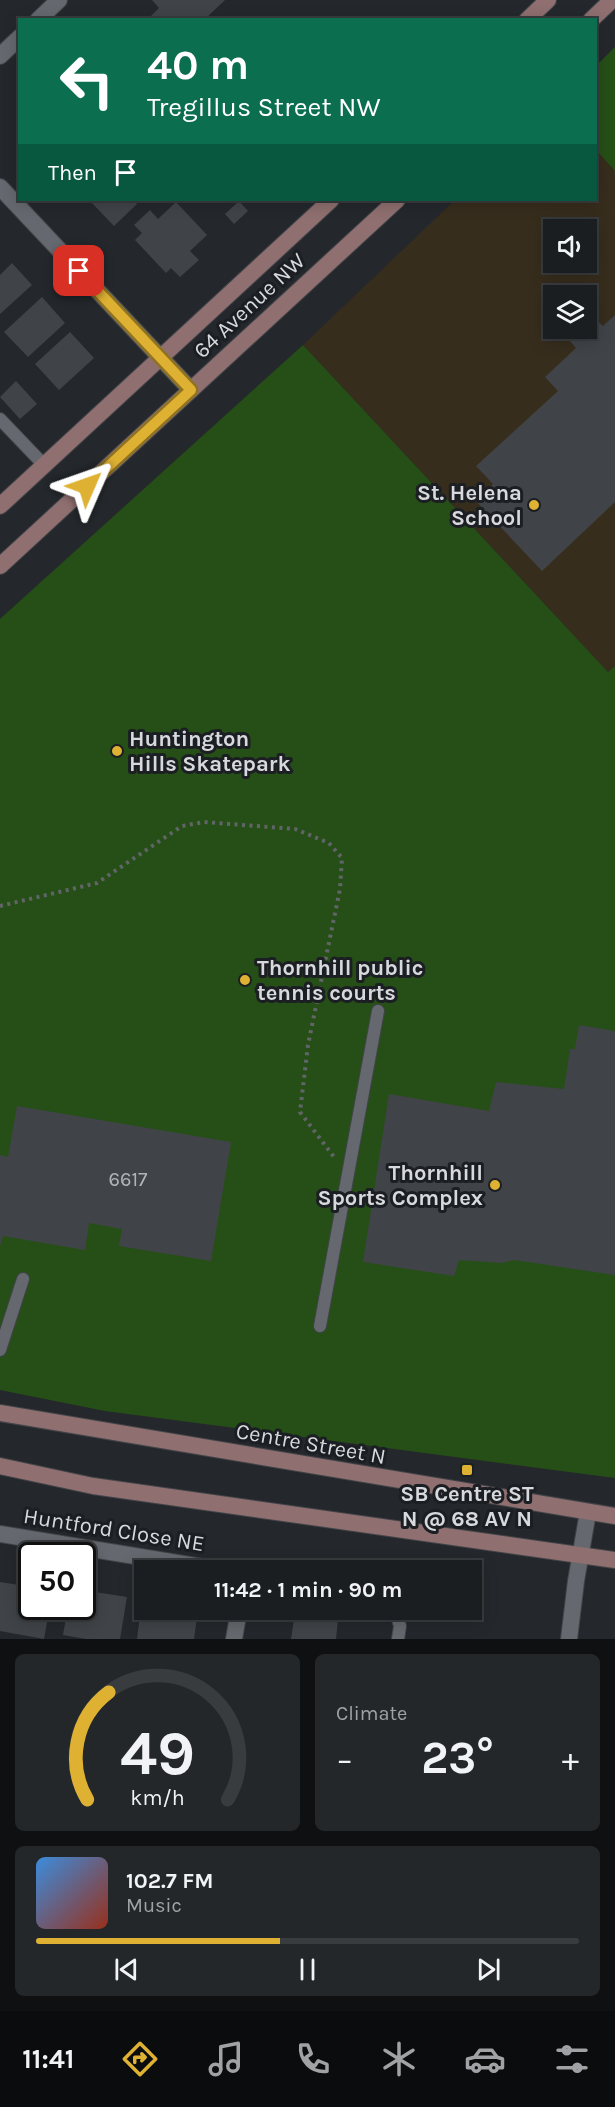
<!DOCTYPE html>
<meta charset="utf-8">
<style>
:root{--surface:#1b1e21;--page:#24272a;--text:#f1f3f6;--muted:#a0a2a5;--line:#393c3f;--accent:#deb133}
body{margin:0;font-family:Karla,sans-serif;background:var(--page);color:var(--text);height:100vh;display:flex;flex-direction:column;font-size:22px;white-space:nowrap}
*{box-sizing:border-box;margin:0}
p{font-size:20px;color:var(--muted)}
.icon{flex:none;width:33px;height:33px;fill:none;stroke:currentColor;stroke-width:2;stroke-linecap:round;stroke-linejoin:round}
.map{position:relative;height:1639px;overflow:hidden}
.panel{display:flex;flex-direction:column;gap:15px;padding:15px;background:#0f1012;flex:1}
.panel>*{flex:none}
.banner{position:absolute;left:18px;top:18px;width:579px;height:183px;border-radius:0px;box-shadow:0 3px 15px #0003,0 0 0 2px var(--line);background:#0b6e4f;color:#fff;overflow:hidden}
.fabs{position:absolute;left:543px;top:219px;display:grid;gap:12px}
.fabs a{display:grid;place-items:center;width:54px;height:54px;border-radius:0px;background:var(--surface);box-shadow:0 3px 15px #0003,0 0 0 2px var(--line);font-size:30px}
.speed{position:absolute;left:18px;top:1542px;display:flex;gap:12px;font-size:30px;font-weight:700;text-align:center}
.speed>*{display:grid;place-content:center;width:78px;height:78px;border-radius:50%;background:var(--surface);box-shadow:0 3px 15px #0003,0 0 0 2px var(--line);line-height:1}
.speed .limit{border:3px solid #111;border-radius:9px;background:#fff;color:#111}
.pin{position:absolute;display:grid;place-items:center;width:51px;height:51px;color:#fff;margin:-26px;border-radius:12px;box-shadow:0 3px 9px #0006}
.me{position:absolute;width:66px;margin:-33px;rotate:47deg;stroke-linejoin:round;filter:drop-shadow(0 0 4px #0008)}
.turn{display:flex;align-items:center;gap:21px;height:126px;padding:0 30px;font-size:27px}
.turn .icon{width:78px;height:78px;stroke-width:2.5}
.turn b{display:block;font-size:42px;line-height:51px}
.then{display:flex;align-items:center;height:57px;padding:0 30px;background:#0003;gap:12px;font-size:22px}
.big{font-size:45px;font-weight:700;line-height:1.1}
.panel .tile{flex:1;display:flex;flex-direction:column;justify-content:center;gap:9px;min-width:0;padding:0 21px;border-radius:9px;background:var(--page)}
.panel .dial{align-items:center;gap:0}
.dial svg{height:156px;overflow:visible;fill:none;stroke:var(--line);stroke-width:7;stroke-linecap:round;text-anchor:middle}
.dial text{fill:var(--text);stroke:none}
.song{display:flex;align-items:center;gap:18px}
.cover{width:72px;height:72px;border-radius:9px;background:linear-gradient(135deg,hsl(210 70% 55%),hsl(10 70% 35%))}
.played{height:6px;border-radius:3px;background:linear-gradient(90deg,var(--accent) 45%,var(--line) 45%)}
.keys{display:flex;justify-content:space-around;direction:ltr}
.heat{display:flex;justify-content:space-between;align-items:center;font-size:33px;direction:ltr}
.panel .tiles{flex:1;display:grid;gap:15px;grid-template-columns:1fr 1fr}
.tile:last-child{grid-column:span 2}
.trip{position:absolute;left:134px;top:1560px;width:348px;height:60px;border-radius:0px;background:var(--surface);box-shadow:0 3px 15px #0003,0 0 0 2px var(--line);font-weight:700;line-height:60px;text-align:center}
.tab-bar{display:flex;height:96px;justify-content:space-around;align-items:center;background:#0b0c0d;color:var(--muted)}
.tab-bar .icon{width:42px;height:42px}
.tab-bar .on{color:var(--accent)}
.tab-bar b{font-size:27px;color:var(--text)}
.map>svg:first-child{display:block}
.education{fill:#372d1d;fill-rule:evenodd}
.green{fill:#264f17}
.building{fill:#404448}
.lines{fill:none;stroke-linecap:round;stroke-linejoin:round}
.service-casing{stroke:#424448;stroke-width:14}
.minor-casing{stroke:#424448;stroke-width:18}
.tertiary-casing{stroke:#424448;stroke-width:18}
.secondary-casing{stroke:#424448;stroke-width:18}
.path{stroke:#616568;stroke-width:4;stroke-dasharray:3 4.5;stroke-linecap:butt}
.service{stroke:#65696f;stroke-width:12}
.minor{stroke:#65696f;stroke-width:16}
.tertiary{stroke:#65696f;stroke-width:16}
.secondary{stroke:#8f6f6f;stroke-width:16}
.route-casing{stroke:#907321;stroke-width:15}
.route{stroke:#deb133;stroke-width:10}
.poi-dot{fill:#deb133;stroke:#1b1e22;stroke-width:2}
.labels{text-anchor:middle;stroke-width:6;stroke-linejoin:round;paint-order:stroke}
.number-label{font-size:20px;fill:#b1b4b7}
.street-label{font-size:22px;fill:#d7d9dc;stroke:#1b1e22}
.poi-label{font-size:22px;font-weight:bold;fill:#d7d9dc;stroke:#1b1e22;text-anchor:end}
</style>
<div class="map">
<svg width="615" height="1639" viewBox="0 0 615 1639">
<rect width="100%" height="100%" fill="#24282c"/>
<path class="education" d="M596 150 615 171V666L608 672 303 345 455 200H596ZM554 230H586V262H554ZM554 296H586V328H554Z"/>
<path class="green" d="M615 47V171L596 150V66Z
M303 345 608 672 615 666V1478L105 1411 0 1390V619Z"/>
<path class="building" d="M152 0H225L204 20H147L159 8Z
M89 200H134L137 204 114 226Z
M239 201 248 211 234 224 225 214Z
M176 202 207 235 190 251 199 260 180 277 171 268 166 273 135 240 142 233 134 225 150 210 158 219Z
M12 263 32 285 0 314V275Z
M42 297 65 323 28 357 4 332Z
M615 315V502L542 571 475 500 493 484 476 466 558 391 545 377 576 348 569 340 581 328H586V323L593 317 603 326Z
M70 332 94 358 59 390 35 364Z
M16 381 37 404 20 419 0 397Z
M579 1025 615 1031V1275L514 1260 501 1263 459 1260 454 1276 363 1262 389 1094 489 1111 496 1082 564 1089 570 1049H575Z
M17 1106 231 1142 211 1261 119 1246 122 1229 89 1223 85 1250 3 1236 0 1246V1155L8 1157Z
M0 1582 32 1587V1606H50L44 1639 0 1631Z
M82 1590 127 1597 120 1639H86L63 1635 68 1606H82Z
M142 1600 144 1610H198L194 1639H137Z
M295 1613 338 1619 336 1639H291Z"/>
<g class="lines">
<defs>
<path id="service" d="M0 419 44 465
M320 1326 378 1011
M0 1350 23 1279
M395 1610 400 1626 398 1639"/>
<path id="minor" d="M38 20 59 0
M0 56 20 37
M0 187 191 390
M0 1534 220 1570
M234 1639 239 1610"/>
<path id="tertiary" d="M569 1639 576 1581 588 1512"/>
<path id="secondary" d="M527 20 548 0
M591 20 612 0
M0 506 331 200
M0 566 397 200
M0 1413 615 1516
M0 1466 93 1486 615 1560"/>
</defs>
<use href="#service" class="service-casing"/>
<use href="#minor" class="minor-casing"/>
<use href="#tertiary" class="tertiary-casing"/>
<use href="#secondary" class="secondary-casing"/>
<path class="path" d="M0 906 97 883 182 826 204 822 295 829 329 843 342 858 340 889 308 1045 300 1112 334 1157"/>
<use href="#service" class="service"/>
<use href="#minor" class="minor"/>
<use href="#tertiary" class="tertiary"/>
<use href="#secondary" class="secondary"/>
</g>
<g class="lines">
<defs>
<path id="route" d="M79 271 191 390 87 486"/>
</defs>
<use href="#route" class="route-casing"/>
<use href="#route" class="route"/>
</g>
<g class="poi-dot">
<circle cx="534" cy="505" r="6"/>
<circle cx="117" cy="751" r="6"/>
<circle cx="245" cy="980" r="6"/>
<circle cx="495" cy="1185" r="6"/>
<rect x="461" y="1464" width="12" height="12" rx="3"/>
</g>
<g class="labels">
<g class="number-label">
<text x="128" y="1186">6617</text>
</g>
<g class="street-label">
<text transform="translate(249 305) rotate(-43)" y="8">64 Avenue NW</text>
<text transform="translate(311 1443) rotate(10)" y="8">Centre Street N</text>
<text transform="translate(114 1529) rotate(9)" y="8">Huntford Close NE</text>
</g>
<g class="poi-label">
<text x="522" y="500">St. Helena<tspan x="522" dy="25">School</tspan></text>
<text x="129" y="746" text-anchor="start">Huntington<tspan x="129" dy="25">Hills Skatepark</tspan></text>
<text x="257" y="975" text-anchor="start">Thornhill public<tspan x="257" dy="25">tennis courts</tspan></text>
<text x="483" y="1180">Thornhill<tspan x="483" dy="25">Sports Complex</tspan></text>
<text x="467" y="1501" text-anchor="middle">SB Centre ST<tspan x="467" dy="25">N @ 68 AV N</tspan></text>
</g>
</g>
</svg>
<div class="fabs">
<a><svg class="icon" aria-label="sound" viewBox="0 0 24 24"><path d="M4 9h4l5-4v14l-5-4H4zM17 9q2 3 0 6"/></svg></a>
<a><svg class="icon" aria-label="layers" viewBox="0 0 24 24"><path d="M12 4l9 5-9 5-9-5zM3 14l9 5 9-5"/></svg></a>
</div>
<div class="speed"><div class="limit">50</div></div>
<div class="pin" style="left:79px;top:271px;background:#d93025"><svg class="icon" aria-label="arrive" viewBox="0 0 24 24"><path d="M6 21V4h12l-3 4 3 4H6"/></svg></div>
<svg class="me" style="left:87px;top:486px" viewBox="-20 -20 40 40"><path d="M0-17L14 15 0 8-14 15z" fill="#deb133" stroke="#fff" stroke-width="4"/></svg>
<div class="trip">11:42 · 1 min · 90 m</div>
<div class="banner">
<div class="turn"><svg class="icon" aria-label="left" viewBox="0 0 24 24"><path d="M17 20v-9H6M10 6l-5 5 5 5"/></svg><div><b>40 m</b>Tregillus Street NW</div></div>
<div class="then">Then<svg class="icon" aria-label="arrive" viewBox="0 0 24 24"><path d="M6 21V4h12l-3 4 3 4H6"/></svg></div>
</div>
</div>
<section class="panel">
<div class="tiles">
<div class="tile dial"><svg viewBox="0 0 100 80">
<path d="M14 69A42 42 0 1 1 86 69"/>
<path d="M14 69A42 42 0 0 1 25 14" stroke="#deb133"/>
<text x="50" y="56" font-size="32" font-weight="700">49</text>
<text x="50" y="72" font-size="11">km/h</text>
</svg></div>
<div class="tile"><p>Climate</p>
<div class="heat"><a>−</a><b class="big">23°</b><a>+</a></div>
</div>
<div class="tile">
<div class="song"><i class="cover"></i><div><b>102.7 FM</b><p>Music</p></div></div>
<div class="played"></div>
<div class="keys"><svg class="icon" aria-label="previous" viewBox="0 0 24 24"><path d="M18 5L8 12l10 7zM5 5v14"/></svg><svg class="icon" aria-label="pause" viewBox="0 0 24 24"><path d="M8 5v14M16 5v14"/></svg><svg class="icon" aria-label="next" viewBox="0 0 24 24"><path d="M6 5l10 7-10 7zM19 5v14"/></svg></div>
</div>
</div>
</section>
<nav class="tab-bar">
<b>11:41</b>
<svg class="icon on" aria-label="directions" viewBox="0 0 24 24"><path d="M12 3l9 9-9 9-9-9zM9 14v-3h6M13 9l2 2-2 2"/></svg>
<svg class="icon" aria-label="music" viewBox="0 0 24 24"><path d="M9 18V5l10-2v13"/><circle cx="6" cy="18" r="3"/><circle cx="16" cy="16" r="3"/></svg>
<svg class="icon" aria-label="phone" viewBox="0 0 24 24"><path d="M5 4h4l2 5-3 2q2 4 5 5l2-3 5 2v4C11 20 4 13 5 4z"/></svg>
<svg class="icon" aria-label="climate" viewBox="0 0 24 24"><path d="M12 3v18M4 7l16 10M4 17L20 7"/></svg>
<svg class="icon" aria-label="car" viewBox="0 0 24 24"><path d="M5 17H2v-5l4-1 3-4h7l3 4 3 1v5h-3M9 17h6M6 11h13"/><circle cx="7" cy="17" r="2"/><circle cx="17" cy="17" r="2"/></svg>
<svg class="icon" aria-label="filters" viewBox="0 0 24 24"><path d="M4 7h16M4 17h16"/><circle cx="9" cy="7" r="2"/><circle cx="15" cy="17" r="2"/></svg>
</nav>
